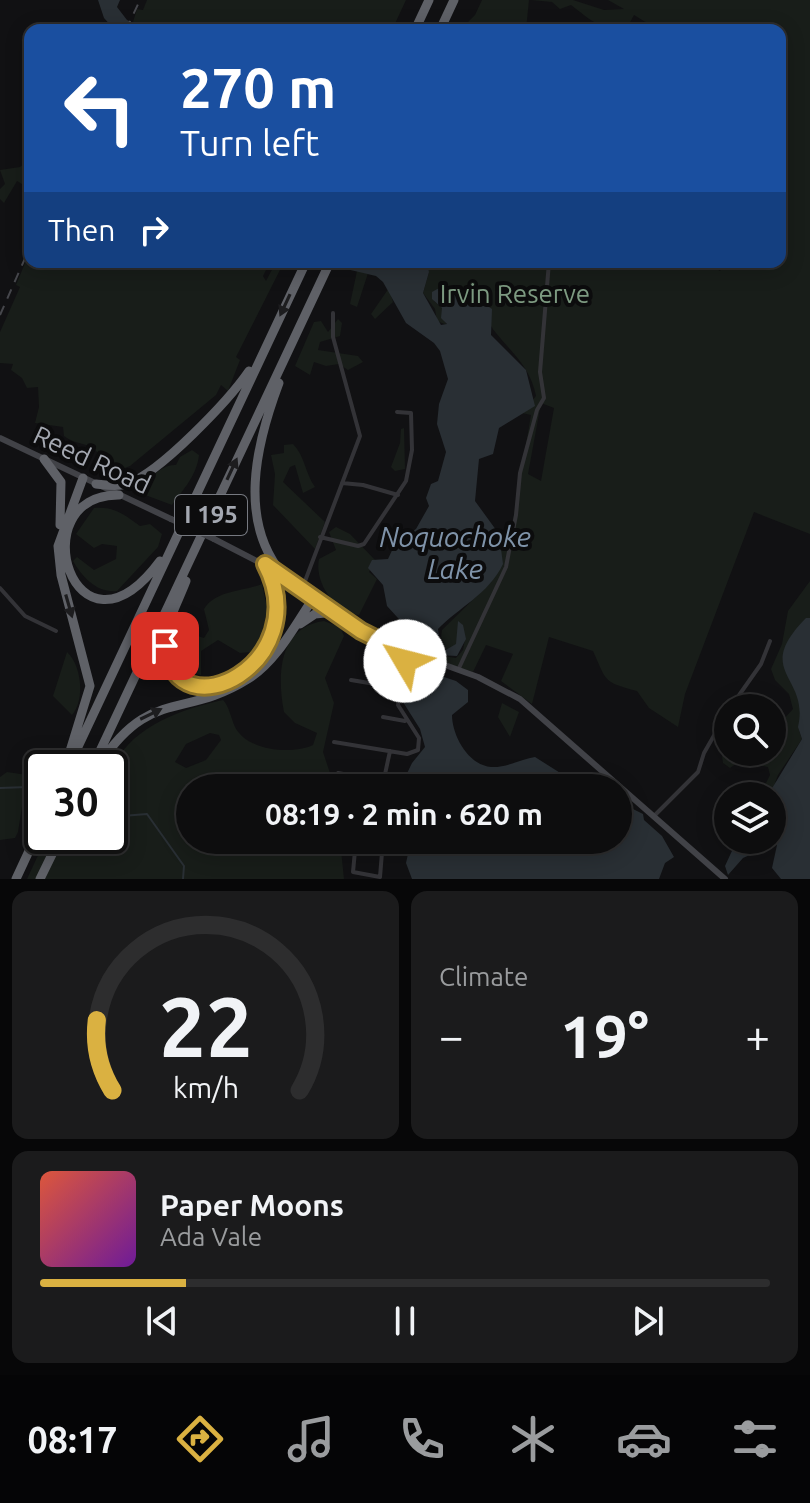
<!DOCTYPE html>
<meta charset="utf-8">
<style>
:root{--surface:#0d0d0e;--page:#1b1b1c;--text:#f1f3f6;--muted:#9a9c9e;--line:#2d2d2e;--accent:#dab141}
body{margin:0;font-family:Ubuntu,sans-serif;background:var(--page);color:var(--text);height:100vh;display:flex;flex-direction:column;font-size:30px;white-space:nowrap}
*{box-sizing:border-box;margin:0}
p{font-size:26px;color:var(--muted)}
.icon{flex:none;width:44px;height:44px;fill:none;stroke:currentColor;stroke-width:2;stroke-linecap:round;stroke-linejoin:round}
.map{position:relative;height:879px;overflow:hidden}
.drawer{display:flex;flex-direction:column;gap:12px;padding:12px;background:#070708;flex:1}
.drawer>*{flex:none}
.guide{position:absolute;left:24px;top:24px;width:762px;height:244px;border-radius:16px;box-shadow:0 4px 20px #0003,0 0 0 2px var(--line);background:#1a4fa0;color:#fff;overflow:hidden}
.buttons{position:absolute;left:714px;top:694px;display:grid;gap:16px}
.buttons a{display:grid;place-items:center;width:72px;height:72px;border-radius:50%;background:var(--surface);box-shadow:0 4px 20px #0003,0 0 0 2px var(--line);font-size:40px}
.speed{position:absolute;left:24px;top:750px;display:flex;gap:16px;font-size:40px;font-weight:700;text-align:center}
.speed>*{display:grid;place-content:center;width:104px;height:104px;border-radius:50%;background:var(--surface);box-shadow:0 4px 20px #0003,0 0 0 2px var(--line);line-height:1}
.speed .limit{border:4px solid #111;border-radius:12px;background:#fff;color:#111}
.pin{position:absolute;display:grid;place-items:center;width:68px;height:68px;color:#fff;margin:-34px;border-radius:16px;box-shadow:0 4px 12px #0006}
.me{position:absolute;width:88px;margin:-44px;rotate:307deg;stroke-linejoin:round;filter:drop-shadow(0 0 6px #0008)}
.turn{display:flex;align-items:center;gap:28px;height:168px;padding:0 24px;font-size:36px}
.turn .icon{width:104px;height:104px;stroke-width:2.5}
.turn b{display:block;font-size:56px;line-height:68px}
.then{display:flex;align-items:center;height:76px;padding:0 24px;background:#0003;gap:16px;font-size:30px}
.big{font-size:60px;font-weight:700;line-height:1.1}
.drawer .widget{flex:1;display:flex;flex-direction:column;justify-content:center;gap:12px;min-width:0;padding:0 28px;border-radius:16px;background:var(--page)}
.drawer .dial{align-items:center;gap:0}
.dial svg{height:208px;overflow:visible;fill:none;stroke:var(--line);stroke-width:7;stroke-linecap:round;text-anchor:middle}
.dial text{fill:var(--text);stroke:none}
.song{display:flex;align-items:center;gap:24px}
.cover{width:96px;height:96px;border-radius:12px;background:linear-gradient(135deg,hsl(10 70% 55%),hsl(280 70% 35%))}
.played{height:8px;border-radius:4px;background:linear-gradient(90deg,var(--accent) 20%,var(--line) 20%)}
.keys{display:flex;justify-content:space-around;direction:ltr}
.heat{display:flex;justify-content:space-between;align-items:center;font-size:44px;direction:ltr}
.drawer .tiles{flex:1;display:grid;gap:12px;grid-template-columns:1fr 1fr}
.widget:last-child{grid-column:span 2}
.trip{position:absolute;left:176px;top:774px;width:456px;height:80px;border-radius:40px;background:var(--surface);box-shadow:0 4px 20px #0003,0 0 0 2px var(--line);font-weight:700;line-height:80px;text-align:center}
.tab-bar{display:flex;height:128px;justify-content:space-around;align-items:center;background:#050506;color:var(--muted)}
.tab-bar .icon{width:56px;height:56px}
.tab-bar .on{color:var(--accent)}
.tab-bar b{font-size:36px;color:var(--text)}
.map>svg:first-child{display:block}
.green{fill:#181d19;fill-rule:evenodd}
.water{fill:#292f34}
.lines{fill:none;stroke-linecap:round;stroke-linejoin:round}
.stream{stroke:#292f34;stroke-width:2}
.street{stroke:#333337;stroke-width:4}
.secondary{stroke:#414247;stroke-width:6}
.highway{stroke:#5f6167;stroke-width:9}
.rail{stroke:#46474c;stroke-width:2;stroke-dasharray:10 8;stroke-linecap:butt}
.secondary-bridge{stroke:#414247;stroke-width:6}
.oneway{fill:#1d1d1f}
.route-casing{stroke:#8e732a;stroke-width:20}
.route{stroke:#dab141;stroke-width:14}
.labels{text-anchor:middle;stroke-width:8;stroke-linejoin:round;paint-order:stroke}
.shield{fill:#0c0c0d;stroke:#767980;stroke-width:2}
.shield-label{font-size:24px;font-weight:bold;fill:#a4a8b1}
.park-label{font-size:26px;fill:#7d9a81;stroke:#0c0c0d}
.street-label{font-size:26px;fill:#a4a8b1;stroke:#0c0c0d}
.water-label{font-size:28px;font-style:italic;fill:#7f93a9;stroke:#0c0c0d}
</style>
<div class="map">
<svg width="810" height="879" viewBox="0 0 810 879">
<rect width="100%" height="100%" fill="#111113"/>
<path class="green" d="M147 0H406L392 30H148L133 22 137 9 143 10Z
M482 0H529L526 30H460L475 15Z
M531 0H573L604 10 624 9 608 0H810V534L754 512 685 694 678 727 649 708 637 691C603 682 607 682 593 651L549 637 532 704 501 681 513 654 486 645 473 672 437 660 443 656 456 658 463 650 465 639 448 653 441 637 442 630 491 582 496 542 509 544 531 415 522 413 536 396C531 368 512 353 496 333 480 314 494 303 464 290L434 301 442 308 443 319 447 325 437 321 435 309 423 293 429 272 427 262H706L720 271 725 262H780V136L788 120 785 105 780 101V30H641L647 23 634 15 627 28C605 35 587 17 571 5L560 9 552 2ZM541 403 554 408 541 481 528 474Z
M30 159V189L17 181 4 203 0 199V189L5 184 0 170 20 167Z
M30 251V262H270L263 276 266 281 276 262H284L236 357 240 360 228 391 221 385 216 395 130 466 106 475 92 469 97 452C89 442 75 445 64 436L63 427 35 423 39 407 38 387 27 388 22 378 11 370 13 364 0 363V332L20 287 16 285Z
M370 267 357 307 350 304 357 271Z
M389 288 393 302 375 319 371 314Z
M338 319 342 323 340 336 320 342 318 350 358 356 363 362 348 370 339 364 326 366 314 362 310 375 295 366 314 322 321 321 328 332Z
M404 428 405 469 395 471 391 467 400 443 401 429Z
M293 444C305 456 305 473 315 487L303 493 295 465 290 467 283 482 325 522 315 549 273 505 275 474 271 455 284 453V445Z
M192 450 199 455C197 475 183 490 172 505L140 493C145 483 160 464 176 465L180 457Z
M231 501 246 516 238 535 219 526Z
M94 508C114 506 125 515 140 526L150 524 162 534 158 547 117 591C97 593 83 578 73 561L77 557 94 570 116 559 117 546 102 544 94 548 76 534Z
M336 527 350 534 375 560 369 572 377 579 359 615C335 613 314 582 319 559L336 550 329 532Z
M810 581V618C802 620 802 624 797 630 771 664 792 669 805 699L799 730 802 739 778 775 771 794 778 810 772 818V796H747L766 783 770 775 768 767 740 761 730 768 723 763 722 756 729 752H772V709L781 722 793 709 789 694 775 680 771 669 782 644 788 611Z
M262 584 267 608 260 651 240 653 218 640 201 651V675C180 671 172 650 178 630L204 638 209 630 204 609C216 590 242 592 262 584Z
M324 621 340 627 344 636 325 678 334 703 323 752 330 773 325 788H291L292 772 273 779 265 788H190V840H340L344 879H27L47 836H110V768H79L85 756 114 764C135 725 182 709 223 700 229 706 231 718 235 727 247 751 292 755 313 745L317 733 295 723 284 712C277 676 278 627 324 621ZM210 733 219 735 221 740 206 760 186 768 175 762 186 744Z
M67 652C82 666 85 700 72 715L53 696Z
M502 703 519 712 510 737 498 717Z
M7 772 27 775 18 832 15 838 0 840V777Z"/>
<path class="water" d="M98 0H120L117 7 127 20 148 30 114 29 104 18Z
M342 262H416L418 268 427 262 429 272 423 293 441 325 447 324 441 318 442 308 432 299V292C455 276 474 297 492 309L491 335 526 370 535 406 499 428 493 454 479 459 475 501 499 534 503 564C489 594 458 608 438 629L439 636 434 643 444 651 456 644 458 621 463 625 466 639 457 656 437 655 435 674 456 681 468 690V702L452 715C452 735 468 765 491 767 506 768 521 759 535 757L584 788H400L412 763 425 747 420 729 403 702 409 677 424 674 425 657 421 649 414 650 408 646V629L387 606 383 585 368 568 372 560 388 559 396 542 416 529 429 506 426 498 431 484 438 481 446 452 437 424 439 404 448 379 440 351 434 343 406 323 383 282 376 276 342 268Z
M806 618H810V879H781L772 868 777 845C773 828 770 829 778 810L771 790 802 739 798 727C810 675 752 673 806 618Z
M633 809 643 814 644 820 662 836 674 857 665 863 659 879H412L406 863 411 840H618V812L625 814Z
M737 840H770L763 849 743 858 728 875 725 866Z"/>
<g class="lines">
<path class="stream" d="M0 788 27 787 42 792
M110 817 147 814 184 866 183 879"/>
<path class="street" d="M342 483 363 485 398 495
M320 537 358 546 364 544 406 481 412 450 411 413 397 412
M0 588 25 616 56 631
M302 589 360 436 333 337V313
M459 668 506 567 516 515 520 473 537 410 544 398 540 372 549 262
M351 680 399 688
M730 708 761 664 770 641
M383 717 405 721
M334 742 407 754 418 750 419 738 398 705 407 654
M338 773 383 781
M382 788 390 751
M655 815 698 772 704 753 728 711
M356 840 353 872 380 877
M380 877 383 840"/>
<path class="secondary" d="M0 438 171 519
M214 539 274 570 376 640 478 677 520 699 725 879"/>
<path class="highway" d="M415 30 429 0
M440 30 454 0
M279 383C256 444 237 522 284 576
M44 459 61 482 60 525
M96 484C106 485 117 487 127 484 160 473 229 400 249 371
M119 495C19 494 74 677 160 561
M186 581C179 600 165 624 165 645 164 732 322 671 265 564
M300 624 315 614 335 612
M70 751 90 686 61 575 58 546 83 478
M68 768 306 262
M92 768 330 262
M97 768C149 686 183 720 248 679 277 661 295 625 314 597
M16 879 42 823
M40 879 61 836"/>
<path class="rail" d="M126 30 140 0
M0 315 30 247"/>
<path class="secondary-bridge" d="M171 519 214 539"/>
</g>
<defs><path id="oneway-solid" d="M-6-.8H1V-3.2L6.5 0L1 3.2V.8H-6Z" transform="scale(2)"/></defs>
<g class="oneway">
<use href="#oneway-solid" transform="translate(285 305) rotate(115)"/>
<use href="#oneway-solid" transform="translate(232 469) rotate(-65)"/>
<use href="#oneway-solid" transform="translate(69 606) rotate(74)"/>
<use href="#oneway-solid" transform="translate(151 714) rotate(-26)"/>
</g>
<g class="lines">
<defs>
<path id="route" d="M165 646C176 736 317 662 265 564L361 631 407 654 405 661"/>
</defs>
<use href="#route" class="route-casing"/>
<use href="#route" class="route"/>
</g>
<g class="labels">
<rect class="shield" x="175" y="495" width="72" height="40" rx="6"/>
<g class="shield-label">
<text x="211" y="523">I 195</text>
</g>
<g class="park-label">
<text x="515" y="303">Irvin Reserve</text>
</g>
<g class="street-label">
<text transform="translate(92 460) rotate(25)" y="9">Reed Road</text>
</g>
<g class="water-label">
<text x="455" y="547">Noquochoke<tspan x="455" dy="32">Lake</tspan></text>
</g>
</g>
</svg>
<div class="buttons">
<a><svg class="icon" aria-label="search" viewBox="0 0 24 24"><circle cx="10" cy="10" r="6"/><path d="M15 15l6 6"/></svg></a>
<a><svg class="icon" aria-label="layers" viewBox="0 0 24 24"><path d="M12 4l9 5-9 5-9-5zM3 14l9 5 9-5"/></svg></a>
</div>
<div class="speed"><div class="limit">30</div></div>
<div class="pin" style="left:165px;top:646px;background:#d93025"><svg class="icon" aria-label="arrive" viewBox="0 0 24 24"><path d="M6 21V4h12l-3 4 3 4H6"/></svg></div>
<svg class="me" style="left:405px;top:661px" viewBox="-20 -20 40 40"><circle r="19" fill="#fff"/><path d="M0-13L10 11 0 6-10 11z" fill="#dab141"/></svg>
<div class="trip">08:19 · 2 min · 620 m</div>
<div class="guide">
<div class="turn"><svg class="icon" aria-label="left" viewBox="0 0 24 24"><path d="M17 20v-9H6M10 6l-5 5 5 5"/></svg><div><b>270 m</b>Turn left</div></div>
<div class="then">Then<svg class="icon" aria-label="right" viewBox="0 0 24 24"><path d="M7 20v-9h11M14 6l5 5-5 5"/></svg></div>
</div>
</div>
<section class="drawer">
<div class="tiles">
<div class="widget dial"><svg viewBox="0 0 100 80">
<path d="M14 69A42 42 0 1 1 86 69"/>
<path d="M14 69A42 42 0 0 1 8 42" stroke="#dab141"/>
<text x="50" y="56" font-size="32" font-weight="700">22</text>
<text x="50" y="72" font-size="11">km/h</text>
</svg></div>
<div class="widget"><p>Climate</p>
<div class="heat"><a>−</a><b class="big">19°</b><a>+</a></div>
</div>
<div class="widget">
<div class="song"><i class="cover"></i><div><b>Paper Moons</b><p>Ada Vale</p></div></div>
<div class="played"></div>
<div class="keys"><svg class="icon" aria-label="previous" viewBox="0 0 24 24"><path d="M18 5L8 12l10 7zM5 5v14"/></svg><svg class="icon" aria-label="pause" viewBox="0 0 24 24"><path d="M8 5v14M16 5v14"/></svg><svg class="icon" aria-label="next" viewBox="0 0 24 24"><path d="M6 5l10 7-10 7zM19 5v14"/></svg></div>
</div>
</div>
</section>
<nav class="tab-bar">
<b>08:17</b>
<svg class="icon on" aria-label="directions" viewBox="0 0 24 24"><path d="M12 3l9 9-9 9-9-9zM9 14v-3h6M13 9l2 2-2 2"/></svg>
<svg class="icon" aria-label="music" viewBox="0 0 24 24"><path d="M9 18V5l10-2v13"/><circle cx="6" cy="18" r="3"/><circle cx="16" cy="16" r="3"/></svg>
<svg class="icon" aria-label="phone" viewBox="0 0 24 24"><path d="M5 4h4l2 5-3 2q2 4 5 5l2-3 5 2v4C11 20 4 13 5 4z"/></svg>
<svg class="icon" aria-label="climate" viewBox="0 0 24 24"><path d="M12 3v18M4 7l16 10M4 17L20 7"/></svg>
<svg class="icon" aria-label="car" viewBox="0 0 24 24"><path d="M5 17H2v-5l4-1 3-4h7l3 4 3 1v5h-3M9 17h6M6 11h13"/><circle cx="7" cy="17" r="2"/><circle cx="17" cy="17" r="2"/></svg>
<svg class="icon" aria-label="filters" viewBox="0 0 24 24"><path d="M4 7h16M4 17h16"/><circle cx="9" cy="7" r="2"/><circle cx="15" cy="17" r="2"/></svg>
</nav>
